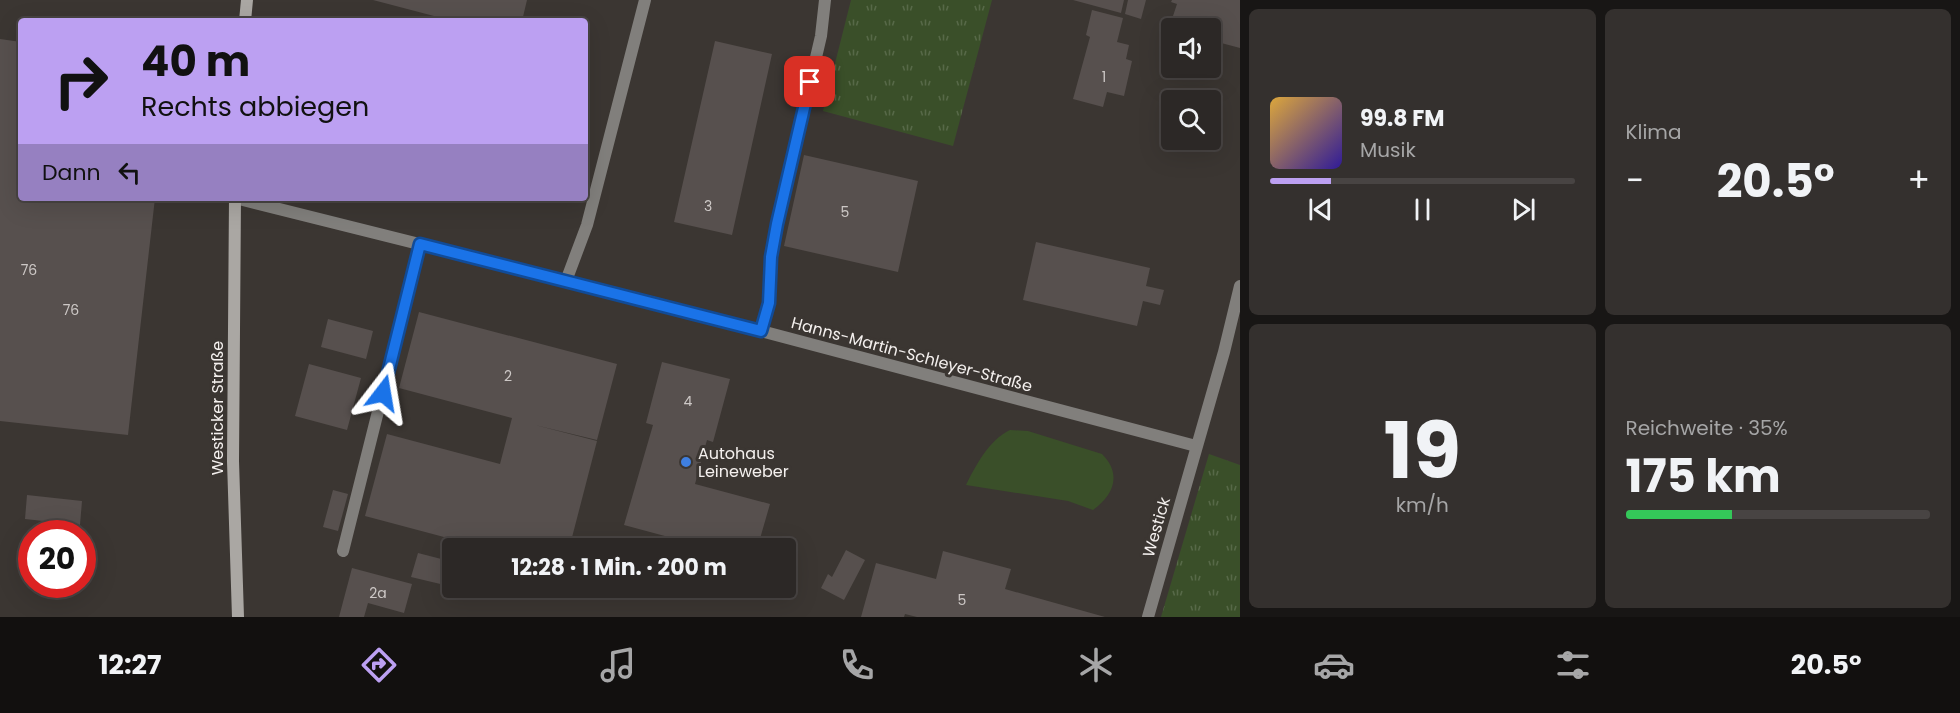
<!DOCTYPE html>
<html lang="de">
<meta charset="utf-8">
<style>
:root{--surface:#2c2826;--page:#34302e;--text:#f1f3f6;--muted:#a6a6a7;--line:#484443;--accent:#bca0f2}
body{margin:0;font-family:Poppins,sans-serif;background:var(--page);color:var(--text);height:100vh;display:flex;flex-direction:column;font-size:22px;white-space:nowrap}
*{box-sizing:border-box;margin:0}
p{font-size:20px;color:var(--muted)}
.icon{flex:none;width:33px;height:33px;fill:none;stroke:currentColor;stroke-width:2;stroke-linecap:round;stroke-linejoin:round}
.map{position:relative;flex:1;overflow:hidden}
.sheet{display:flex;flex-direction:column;gap:9px;padding:9px;background:#181615;width:720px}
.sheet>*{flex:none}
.hud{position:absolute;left:18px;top:18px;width:570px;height:183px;border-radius:6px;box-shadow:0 6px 24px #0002,0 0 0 2px var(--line);background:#bca0f2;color:#111;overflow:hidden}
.tools{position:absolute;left:1161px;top:18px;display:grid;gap:12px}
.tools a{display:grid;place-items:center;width:60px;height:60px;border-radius:6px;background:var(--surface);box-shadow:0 6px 24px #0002,0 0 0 2px var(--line);font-size:30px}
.speed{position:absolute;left:18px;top:520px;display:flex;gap:12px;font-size:30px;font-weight:700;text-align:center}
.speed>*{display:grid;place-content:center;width:78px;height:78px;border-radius:50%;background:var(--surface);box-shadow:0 6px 24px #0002,0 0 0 2px var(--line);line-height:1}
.speed .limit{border:9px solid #d22;background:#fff;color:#111}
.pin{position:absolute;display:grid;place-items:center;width:51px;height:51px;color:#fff;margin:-26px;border-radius:12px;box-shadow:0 3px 9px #0006}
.me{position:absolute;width:66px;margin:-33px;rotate:14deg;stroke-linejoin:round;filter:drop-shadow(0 0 4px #0008)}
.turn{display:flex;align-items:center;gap:21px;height:126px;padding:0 24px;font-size:27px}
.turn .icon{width:78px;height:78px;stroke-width:2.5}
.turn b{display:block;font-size:42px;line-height:51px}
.then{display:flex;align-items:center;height:57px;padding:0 24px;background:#0003;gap:12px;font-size:22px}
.big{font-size:45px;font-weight:700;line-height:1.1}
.sheet .tile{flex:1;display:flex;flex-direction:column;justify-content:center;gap:9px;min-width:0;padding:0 21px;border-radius:9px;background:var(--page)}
.sheet .dial{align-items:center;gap:0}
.dial b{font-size:78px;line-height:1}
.song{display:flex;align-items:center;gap:18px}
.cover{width:72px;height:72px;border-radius:9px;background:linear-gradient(135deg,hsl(40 70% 55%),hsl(250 70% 35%))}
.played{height:6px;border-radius:3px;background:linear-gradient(90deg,var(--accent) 20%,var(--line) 20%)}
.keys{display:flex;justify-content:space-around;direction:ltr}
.heat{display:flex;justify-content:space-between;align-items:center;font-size:33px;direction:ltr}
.charge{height:9px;border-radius:4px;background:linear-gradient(90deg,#34c759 35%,var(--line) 0)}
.sheet .tiles{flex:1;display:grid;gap:9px;grid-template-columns:repeat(2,1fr)}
.trip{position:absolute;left:442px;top:538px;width:354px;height:60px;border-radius:6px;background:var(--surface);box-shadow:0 6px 24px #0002,0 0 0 2px var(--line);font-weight:700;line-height:60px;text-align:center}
.dock{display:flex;height:96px;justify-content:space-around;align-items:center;background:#12100f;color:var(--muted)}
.dock .icon{width:42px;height:42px}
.dock .selected{color:var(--accent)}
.dock b{font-size:27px;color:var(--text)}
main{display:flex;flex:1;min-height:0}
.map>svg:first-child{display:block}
.grass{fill:url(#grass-tufts)}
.pitch{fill:#3a4f29}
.building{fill:#57504e}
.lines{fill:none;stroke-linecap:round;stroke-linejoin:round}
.lane{stroke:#817f7c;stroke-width:12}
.street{stroke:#817f7c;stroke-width:12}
.secondary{stroke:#aaa7a3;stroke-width:12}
.route-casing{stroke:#114b97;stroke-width:15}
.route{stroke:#1a73e8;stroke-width:10}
.shop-dot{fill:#3f7fe0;stroke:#3b3632;stroke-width:2}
.labels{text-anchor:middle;stroke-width:6;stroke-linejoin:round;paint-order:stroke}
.number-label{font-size:14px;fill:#cdc8c6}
.street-label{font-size:16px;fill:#f4f0ee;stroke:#3b3632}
.poi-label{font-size:16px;fill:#f4f0ee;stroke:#3b3632;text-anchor:start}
</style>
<main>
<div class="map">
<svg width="1240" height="617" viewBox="0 0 1240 617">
<defs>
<pattern id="grass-tufts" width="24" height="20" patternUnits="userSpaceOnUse" patternTransform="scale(1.5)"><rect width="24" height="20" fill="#3a4f29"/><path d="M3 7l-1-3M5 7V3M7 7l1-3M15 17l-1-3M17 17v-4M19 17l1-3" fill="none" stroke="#576948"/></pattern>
</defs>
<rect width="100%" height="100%" fill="#3b3632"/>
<path class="grass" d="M851 0H992L953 146 823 111Z
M1209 454 1240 465V617H1161Z"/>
<path class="pitch" d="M1010 430 1028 431 1102 454C1122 474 1114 495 1093 510L1068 501 966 485C976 465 989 440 1010 430Z"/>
<path class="building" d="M373 0H527L522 21H453Z
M1073 0H1124L1121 13Z
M1128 0H1146L1141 19 1125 14Z
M1172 0H1240V48L1210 40V28H1193L1171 22 1177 4 1171 2Z
M1092 10 1123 18 1117 42 1129 45 1126 59 1132 61 1124 96 1107 92 1103 107 1073 99 1090 37 1086 35Z
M0 39 21 42V198H155L128 435 0 421Z
M715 41 772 54 732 235 674 222Z
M804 155 918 181 898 272 784 246Z
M1036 242 1150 268 1146 286 1164 290 1160 305 1143 301 1137 326 1023 300Z
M419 312 617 364 597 440 535 425 597 441 569 549H489L365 516 387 434 500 464 512 418 399 388Z
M328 319 373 331 366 359 321 347Z
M662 362 730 379 713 442 707 440 695 484 770 504 757 549H713L624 525 653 425 646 423Z
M309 364 361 378 347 430 295 416Z
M333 490 348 494 338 531 323 527Z
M27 495 82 501 80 525 25 519Z
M846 550 865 560 844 600 821 588 828 574 832 577Z
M943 551 1011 569 1005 589 1105 617H917L905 614 904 617H861L876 563 936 579Z
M418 553 453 562V587L411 577Z
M352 568 412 584 404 613 368 603 364 617H339Z
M458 588H518L516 596 497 591 495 598Z"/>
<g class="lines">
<path class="lane" d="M566 281 587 225 645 0
M761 331 769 303 771 257 777 224 821 36 825 0
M343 551 420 244"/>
<path class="street" d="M235 198 651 302 1196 446
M1148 617 1224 352 1240 286"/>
<path class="secondary" d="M245 21 247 0
M235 198 233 461 238 617"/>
</g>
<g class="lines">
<defs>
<path id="route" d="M383 393 420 244 761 331 769 303 771 257 777 224 810 82"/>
</defs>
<use href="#route" class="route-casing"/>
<use href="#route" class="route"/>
</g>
<circle class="shop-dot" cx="686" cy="462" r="6"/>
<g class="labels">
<g class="number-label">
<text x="1104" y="82">1</text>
<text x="708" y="211">3</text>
<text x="845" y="217">5</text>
<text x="29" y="275">76</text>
<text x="71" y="315">76</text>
<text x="508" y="381">2</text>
<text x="688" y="406">4</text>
<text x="378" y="598">2a</text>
<text x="962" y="605">5</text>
</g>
<g class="street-label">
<text transform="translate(912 354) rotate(15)" y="6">Hanns-Martin-Schleyer-Straße</text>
<text transform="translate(217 408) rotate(-90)" y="6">Westicker Straße</text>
<text transform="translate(1156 527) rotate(-74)" y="6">Westick</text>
</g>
<g class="poi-label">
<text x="698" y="459">Autohaus<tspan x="698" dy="18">Leineweber</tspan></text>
</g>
</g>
</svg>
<div class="tools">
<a><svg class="icon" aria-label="sound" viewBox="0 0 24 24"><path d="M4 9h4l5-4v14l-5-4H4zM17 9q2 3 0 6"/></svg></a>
<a><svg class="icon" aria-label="search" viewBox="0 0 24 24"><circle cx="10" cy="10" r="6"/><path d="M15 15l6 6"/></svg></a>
</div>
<div class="speed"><div class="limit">20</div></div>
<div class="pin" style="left:810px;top:82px;background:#d93025"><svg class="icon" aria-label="arrive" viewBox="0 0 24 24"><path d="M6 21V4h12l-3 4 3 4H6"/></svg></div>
<svg class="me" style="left:383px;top:393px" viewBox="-20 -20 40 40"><path d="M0-17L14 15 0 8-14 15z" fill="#1a73e8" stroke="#fff" stroke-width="4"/></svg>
<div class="trip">12:28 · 1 Min. · 200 m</div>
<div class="hud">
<div class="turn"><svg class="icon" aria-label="right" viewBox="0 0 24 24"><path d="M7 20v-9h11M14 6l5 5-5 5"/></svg><div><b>40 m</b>Rechts abbiegen</div></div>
<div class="then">Dann<svg class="icon" aria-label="left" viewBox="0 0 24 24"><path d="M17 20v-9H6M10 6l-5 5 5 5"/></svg></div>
</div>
</div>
<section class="sheet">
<div class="tiles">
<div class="tile">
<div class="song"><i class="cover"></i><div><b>99.8 FM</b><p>Musik</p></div></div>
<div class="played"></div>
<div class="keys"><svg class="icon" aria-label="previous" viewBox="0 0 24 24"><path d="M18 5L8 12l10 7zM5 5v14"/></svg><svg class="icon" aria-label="pause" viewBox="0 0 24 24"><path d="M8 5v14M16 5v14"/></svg><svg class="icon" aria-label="next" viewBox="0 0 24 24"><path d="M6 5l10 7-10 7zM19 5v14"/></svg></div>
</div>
<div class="tile"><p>Klima</p>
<div class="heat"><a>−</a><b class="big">20.5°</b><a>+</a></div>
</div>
<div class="tile dial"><b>19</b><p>km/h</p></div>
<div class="tile"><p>Reichweite · 35%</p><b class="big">175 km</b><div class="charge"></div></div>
</div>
</section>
</main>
<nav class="dock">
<b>12:27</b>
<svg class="icon selected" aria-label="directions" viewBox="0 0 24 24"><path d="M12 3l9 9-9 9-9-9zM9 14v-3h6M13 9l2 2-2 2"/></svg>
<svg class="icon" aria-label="music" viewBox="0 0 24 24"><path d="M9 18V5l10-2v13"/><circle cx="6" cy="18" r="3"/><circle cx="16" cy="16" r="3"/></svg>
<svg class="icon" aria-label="phone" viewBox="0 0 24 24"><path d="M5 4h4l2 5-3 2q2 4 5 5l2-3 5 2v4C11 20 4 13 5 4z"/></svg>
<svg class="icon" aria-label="climate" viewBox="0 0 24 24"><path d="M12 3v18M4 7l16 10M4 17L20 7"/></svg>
<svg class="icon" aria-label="car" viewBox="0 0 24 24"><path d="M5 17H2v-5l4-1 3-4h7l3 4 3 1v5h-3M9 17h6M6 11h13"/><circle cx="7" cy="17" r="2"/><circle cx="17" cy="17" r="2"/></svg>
<svg class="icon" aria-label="filters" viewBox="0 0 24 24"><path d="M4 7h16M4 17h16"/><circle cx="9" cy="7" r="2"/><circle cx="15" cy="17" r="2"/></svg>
<b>20.5°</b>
</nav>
